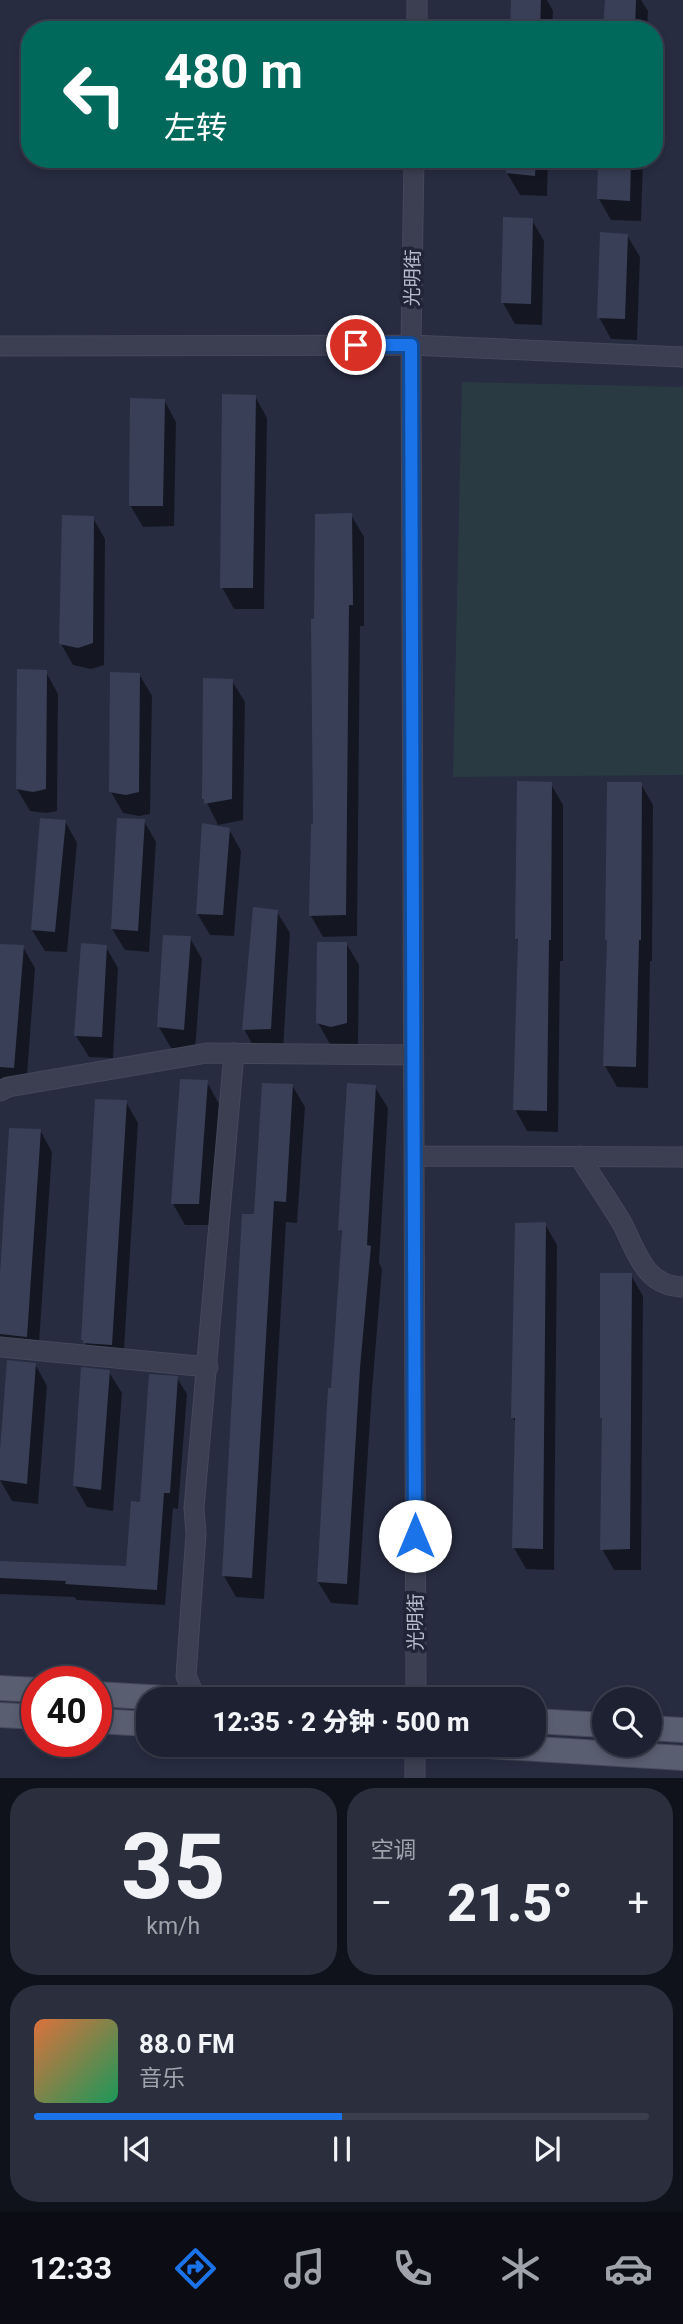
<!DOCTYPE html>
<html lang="zh">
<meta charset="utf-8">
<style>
:root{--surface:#1d2131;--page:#2a2e3d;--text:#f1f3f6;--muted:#a0a3ab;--line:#3b3e4d;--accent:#1a73e8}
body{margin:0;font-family:Roboto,"Noto Sans SC",sans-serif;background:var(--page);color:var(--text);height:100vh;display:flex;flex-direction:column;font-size:26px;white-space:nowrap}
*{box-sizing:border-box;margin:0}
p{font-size:23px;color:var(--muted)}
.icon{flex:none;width:38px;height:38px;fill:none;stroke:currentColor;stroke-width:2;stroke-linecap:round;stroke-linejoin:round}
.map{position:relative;height:1778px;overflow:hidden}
.drawer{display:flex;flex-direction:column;gap:10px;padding:10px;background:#10121b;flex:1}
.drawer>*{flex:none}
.top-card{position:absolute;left:21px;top:21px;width:642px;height:147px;border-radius:28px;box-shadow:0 4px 10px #0003,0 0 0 2px var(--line);background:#00695c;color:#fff;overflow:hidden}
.buttons{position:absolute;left:592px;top:1687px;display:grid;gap:14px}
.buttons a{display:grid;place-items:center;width:70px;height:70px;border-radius:50%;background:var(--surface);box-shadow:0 4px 10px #0003,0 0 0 2px var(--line);font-size:35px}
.speed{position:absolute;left:21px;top:1666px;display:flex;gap:14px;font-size:35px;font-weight:700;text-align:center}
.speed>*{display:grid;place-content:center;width:91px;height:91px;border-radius:50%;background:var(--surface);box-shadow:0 4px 10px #0003,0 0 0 2px var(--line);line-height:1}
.speed .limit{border:10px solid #d22;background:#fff;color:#111}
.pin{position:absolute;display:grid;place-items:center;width:60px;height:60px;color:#fff;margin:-30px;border:4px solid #fff;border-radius:50%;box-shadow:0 2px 7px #0007}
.me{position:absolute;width:77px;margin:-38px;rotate:0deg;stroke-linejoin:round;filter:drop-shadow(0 0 5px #0008)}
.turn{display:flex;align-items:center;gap:24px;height:147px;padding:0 28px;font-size:32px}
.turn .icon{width:91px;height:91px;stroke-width:2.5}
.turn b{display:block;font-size:49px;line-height:60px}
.big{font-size:52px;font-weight:800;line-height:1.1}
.drawer .widget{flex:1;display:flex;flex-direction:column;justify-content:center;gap:10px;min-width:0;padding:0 24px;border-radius:28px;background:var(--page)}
.drawer .dial{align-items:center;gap:0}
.dial b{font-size:91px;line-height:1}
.song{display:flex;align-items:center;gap:21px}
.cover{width:84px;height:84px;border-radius:10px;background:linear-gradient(135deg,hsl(20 70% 55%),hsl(150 70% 35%))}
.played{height:7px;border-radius:4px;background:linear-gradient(90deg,var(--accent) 50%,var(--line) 50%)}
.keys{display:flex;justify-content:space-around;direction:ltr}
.heat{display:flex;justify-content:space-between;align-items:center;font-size:38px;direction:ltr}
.drawer .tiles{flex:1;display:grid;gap:10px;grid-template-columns:1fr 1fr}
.widget:last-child{grid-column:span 2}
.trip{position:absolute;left:136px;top:1687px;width:410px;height:70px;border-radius:28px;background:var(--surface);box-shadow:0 4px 10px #0003,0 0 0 2px var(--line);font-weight:800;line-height:70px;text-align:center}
.tab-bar{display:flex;height:112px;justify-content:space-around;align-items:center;background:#0c0d14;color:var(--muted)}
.tab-bar .icon{width:49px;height:49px}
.tab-bar .active{color:var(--accent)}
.tab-bar b{font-size:32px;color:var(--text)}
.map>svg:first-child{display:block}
.green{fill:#293a42}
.shadow{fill:#0007}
.building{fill:#393f57}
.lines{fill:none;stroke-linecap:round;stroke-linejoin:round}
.minor-casing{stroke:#45485a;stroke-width:21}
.major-casing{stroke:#45485a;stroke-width:26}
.minor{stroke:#3b3f51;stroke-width:19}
.major{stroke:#595e71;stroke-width:24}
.route-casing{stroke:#114b97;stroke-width:18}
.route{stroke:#1a73e8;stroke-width:12}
.labels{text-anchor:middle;stroke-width:7;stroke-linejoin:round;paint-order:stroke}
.street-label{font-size:19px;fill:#b8bbcb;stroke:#202436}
</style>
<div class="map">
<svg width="683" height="1778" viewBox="0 0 683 1778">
<rect width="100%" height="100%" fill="#272c41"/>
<path class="green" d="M462 382 683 387V775L453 777Z"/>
<path class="shadow" d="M513 0H547L553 11 552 30H512Z
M606 0H641L648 11 647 30H605Z
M508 159H548L547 196 520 195 507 173Z
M600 159H643L641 221 611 220 599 199Z
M532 220 544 241 542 325 515 324 503 303Z
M627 235 640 257 637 340 611 339 599 317Z
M255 396 267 418 264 609H234L222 587Z
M164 400 176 422 174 526 143 527 130 505Z
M351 515 364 537V626H360L357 936 323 937 311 916 315 826 316 620Z
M93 518 105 539 104 665 91 669 73 665 61 644Z
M46 672 58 694 57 811 46 813 30 811 17 789Z
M139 674 152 696 150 814 139 816 123 813 111 792Z
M232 681 245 702 243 820 218 825 206 801Z
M551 784 563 805V961H560L558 1132 527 1131 515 1109 520 944 517 939Z
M641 784 653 805 652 961H650L648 1088 617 1087 605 1066 608 943 606 939Z
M65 821 77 843 67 952 45 951 32 930Z
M144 821 156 842 149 952 125 950 112 929Z
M229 829 241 851 234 936 210 935 197 913Z
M277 912 290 933 283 1050 256 1051 244 1029Z
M190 938 202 959 195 1050 171 1048 159 1027Z
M346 943 359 965 358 1045 344 1048 330 1044 318 1023Z
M0 946 23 947 35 968 26 1089 0 1084Z
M106 947 118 968 113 1058 89 1057 76 1036Z
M207 1082 219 1104 211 1225H185L173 1204Z
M292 1085 305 1107 297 1223 286 1222 264 1599 236 1597 224 1576 256 1216Z
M375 1087 388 1108 379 1263 382 1269 372 1390 358 1605 331 1603 318 1582 343 1235 340 1230Z
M126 1102 138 1123 123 1366 95 1361 83 1339Z
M40 1130 52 1152 38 1358 0 1338V1292Z
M545 1224 557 1245 554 1570 526 1569 514 1548 517 1425 513 1418Z
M631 1275 643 1296 641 1570H614L602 1549 604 1422 602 1418Z
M35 1364 47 1386 38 1504 12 1501 0 1480V1474Z
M109 1372 122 1393 113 1511 87 1507 75 1486Z
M177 1378 187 1394 178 1509 173 1508 165 1605 77 1600 74 1597 0 1594V1563L128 1568 142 1503Z"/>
<path class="building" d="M511 0H541L540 30H510Z
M605 0H636L635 30H603Z
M506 159H536L535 176 506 173Z
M598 159H631L630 201 597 199Z
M503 217 533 218 531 304 501 303Z
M600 232 628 234 625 319 597 318Z
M222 394 256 395 253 588H220Z
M130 398 165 399 163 506H129Z
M352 513 353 605H349L346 915 309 916 311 824H313L311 619H314L315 514Z
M62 515 94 516 93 643 78 648 59 644Z
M17 669 47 670 46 789 33 792 16 789Z
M110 672 140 673 139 792 126 795 109 792Z
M203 678 233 679 232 799 204 804V799H202Z
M517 781 552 782 551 940H549L547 1111 513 1110 518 939H515Z
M607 782H642L641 940H639L636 1067 603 1066 607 940H605Z
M40 818 66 820 55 932 31 930Z
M117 818 145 819 138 931 111 929Z
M202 823 230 828 223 915 196 914Z
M253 907 278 910 271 1029 242 1030Z
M163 935 191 936 184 1030 157 1027Z
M317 942H347V1023L331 1027 316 1023Z
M81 943 107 945 102 1037 74 1036Z
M0 944 24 945 14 1068 0 1067Z
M180 1079 208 1080 199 1204H171Z
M262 1083 293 1084 286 1202 274 1201 252 1578 222 1576 242 1214H254Z
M347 1083 376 1085 367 1245 371 1246 360 1368 347 1584 317 1582 328 1388H331L342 1231 338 1230Z
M95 1099 127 1100 112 1345 83 1343V1340H81Z
M9 1128 41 1129 27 1337 0 1334V1275Z
M546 1222 543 1549 512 1548 515 1418H511L515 1223Z
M600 1273H632L630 1549 600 1550 602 1418H600Z
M7 1360 36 1363 27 1484 0 1480V1450Z
M81 1367 110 1370 101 1490 73 1486Z
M149 1374 178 1376 170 1493H164L157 1590 65 1584 66 1581 0 1578V1561L126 1566 131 1501 140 1502Z"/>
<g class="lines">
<defs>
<path id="minor" d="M417 30V0
M414 159 411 345 416 1699
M0 346 411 345 683 357
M0 1091 8 1087 207 1053 413 1055
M414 1156 683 1157
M579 1156C593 1179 610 1202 623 1225 637 1253 645 1286 683 1287
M0 1347 208 1367
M196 1699 186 1676 196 1534 194 1508 234 1053
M415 1778V1745"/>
<path id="major" d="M0 1688 37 1690
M96 1694 182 1699
M0 1715 37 1717
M96 1721 149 1724
M534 1721 604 1725
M649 1728 683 1730
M471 1745 683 1758"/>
</defs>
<use href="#minor" class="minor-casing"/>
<use href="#major" class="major-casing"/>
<use href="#minor" class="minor"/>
<use href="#major" class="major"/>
</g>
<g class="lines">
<defs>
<path id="route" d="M356 345H411L415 1536"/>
</defs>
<use href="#route" class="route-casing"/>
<use href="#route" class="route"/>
</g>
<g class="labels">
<g class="street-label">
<text transform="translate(412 278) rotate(-89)" y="7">光明街</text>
<text transform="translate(415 1622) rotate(-90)" y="7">光明街</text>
</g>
</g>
</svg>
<div class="buttons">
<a><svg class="icon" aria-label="search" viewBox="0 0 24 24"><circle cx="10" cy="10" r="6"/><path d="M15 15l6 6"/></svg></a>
</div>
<div class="speed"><div class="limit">40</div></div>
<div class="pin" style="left:356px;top:345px;background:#d93025"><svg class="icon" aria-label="arrive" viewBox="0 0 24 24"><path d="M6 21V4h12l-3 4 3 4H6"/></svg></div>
<svg class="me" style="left:415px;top:1536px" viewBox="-20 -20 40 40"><circle r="19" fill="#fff"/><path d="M0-13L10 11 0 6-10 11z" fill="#1a73e8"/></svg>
<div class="trip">12:35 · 2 分钟 · 500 m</div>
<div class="top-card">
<div class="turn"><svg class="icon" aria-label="left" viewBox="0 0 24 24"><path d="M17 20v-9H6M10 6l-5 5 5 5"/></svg><div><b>480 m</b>左转</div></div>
</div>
</div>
<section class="drawer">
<div class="tiles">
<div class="widget dial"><b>35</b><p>km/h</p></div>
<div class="widget"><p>空调</p>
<div class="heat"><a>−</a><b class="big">21.5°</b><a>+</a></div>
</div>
<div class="widget">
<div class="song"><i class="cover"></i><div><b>88.0 FM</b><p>音乐</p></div></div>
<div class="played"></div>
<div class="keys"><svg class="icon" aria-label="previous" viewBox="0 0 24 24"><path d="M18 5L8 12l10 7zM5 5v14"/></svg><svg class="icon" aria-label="pause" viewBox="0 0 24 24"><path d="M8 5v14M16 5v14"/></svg><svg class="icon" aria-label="next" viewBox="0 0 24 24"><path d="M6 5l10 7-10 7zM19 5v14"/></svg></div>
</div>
</div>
</section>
<nav class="tab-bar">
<b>12:33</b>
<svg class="icon active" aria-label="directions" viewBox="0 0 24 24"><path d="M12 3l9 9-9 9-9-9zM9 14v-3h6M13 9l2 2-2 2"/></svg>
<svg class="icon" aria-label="music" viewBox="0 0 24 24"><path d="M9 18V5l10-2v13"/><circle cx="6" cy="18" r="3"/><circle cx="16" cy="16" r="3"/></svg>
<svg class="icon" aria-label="phone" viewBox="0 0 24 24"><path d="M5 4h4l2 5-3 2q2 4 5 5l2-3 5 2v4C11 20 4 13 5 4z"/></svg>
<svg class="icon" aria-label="climate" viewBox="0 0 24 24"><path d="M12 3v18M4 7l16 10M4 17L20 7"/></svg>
<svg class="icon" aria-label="car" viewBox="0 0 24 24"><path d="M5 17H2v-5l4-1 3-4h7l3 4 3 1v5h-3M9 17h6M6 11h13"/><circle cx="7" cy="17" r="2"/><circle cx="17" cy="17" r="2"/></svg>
</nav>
